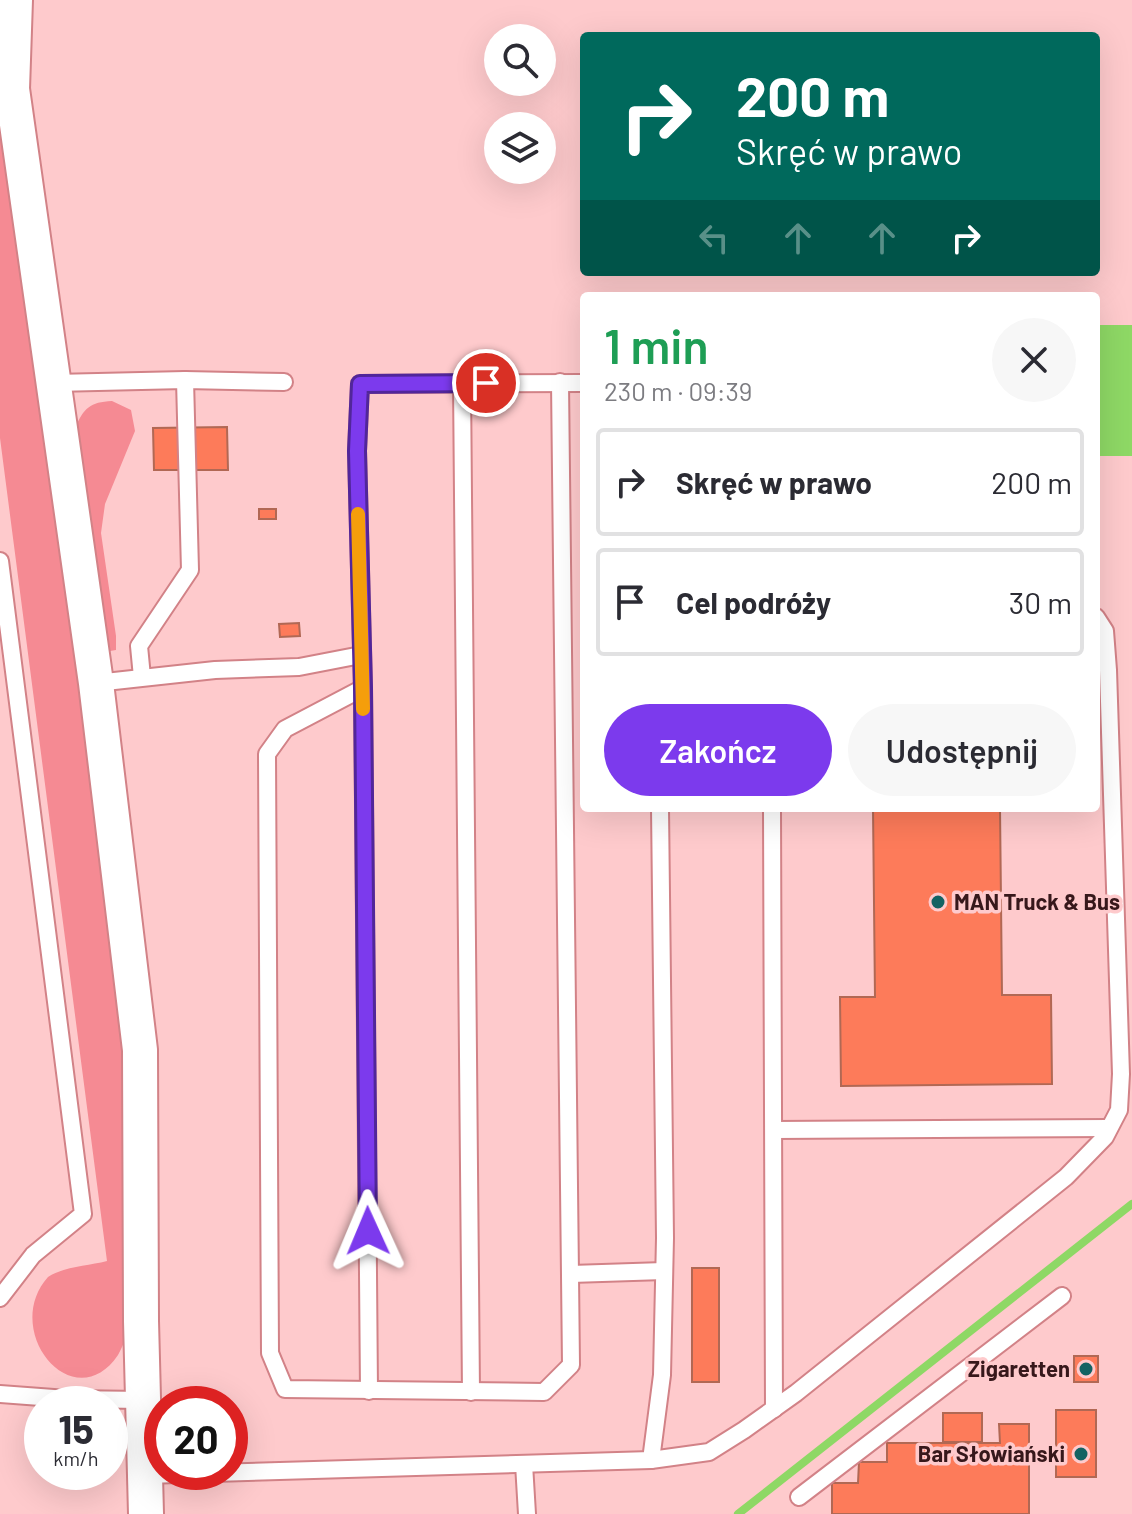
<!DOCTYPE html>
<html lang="pl">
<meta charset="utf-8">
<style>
:root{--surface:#fff;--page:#f7f7f7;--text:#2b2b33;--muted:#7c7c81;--line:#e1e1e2;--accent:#7c3aed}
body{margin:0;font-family:Barlow,sans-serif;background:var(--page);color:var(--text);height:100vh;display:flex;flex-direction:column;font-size:30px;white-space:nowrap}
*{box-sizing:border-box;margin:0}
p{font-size:26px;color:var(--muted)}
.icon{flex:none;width:44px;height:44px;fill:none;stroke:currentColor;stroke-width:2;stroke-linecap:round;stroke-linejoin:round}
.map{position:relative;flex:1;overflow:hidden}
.sheet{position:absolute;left:580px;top:292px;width:520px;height:520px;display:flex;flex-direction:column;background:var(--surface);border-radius:8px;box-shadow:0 8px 32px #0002}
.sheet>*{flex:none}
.top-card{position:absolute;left:580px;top:32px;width:520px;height:244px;border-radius:8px;box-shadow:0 8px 32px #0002;background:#00695c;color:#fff;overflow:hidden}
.tools{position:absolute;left:484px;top:24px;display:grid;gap:16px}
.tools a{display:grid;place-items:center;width:72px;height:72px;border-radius:50%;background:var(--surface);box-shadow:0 8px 32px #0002;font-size:40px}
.speed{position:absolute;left:24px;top:1386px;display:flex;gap:16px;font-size:40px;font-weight:700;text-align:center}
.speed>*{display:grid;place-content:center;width:104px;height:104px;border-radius:50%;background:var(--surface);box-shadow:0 8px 32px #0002;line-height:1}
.speed small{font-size:20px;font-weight:400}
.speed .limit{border:12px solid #d22;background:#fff;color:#111}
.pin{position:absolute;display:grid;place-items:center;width:68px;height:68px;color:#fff;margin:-34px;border:4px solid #fff;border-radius:50%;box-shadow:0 2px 8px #0007}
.me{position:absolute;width:88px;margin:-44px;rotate:359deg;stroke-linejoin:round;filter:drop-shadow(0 0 6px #0008)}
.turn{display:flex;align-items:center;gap:28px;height:168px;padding:0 24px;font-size:36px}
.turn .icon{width:104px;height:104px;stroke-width:2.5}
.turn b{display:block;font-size:56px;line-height:68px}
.lanes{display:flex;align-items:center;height:76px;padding:0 24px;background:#0003;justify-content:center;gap:40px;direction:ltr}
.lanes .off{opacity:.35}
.round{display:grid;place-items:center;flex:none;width:84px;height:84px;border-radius:42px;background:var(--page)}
.overview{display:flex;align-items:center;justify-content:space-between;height:136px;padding:0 24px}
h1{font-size:48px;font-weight:600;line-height:60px;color:#1e9e55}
.action{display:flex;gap:16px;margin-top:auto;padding:16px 24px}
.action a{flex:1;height:92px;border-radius:48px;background:var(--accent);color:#fff;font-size:32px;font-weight:600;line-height:92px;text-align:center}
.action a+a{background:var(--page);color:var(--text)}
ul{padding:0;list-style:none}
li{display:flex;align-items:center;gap:24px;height:108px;margin:0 16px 12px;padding:0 8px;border:4px solid var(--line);border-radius:8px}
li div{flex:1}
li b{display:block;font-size:30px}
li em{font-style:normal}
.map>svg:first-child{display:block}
.green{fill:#f58a93}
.water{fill:#8ed865}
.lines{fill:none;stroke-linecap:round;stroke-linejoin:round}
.stream{stroke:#8ed865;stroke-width:8}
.building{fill:#fd7b5a;stroke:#b16854;stroke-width:2}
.lane-casing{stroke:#d28287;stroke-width:20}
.street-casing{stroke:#d28287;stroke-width:38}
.lane{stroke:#fff;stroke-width:16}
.street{stroke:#fff;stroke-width:34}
.route-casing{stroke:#51269a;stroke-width:20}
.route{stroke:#7c3aed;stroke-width:14}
.slow{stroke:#f59e0b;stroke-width:14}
.poi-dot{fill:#136363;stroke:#fecacc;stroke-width:3}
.labels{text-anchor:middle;stroke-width:7;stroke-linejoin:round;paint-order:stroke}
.poi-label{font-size:22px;font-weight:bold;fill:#37181b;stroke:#fecacc;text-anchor:end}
</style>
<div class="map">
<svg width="1132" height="1514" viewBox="0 0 1132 1514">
<rect width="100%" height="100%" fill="#fecacc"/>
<g class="green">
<path d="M 0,135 L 63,556 L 123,1016 L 128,1333 C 125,1340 122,1348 118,1355 C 74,1420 0,1331 48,1277 C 65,1266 88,1266 107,1261 L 0,438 Z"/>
<path d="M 112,401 L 131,410 L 135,431 L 105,504 L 101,533 L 116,636 L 116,650 L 110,651 L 107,648 L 75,428 C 84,408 90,402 112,401 Z"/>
</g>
<rect class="water" x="1096" y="325" width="36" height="131"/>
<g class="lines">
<polyline class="stream" points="738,1514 1132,1204"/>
</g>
<g class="building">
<polygon points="227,427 228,470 154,470 153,428"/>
<rect x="259" y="509" width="17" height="10"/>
<polygon points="299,623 300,636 280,637 279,624"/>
<polygon points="873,808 1000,808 1002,995 1051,995 1052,1084 841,1086 840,997 875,997"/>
<rect x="692" y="1268" width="27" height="114"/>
<rect x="1074" y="1356" width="24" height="26"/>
<rect x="1056" y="1410" width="40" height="67"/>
<rect x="943" y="1413" width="39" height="29"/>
<polygon points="999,1424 1029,1424 1029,1514 832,1514 832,1483 858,1483 859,1462 887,1462 887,1443 1000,1443"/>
<polygon points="42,1444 42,1466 35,1467 32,1446"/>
</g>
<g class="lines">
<g class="lane-casing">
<g id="lane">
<polyline points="54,383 185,380 284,382"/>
<polyline points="462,383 471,1392"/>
<polyline points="0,561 83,1214 33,1255 0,1298"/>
<polyline points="142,677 139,646 190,570 185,380"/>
<polyline points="96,683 215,670 299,667 361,655"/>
<polyline points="363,688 285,729 267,754 270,1353 285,1389 544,1392 571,1365 560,382"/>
<polyline points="772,808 774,1409"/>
<polyline points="774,1130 1109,1128"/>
<polyline points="571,1274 664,1271"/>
<polyline points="369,1391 363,688 357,451 360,384 584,383"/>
<polyline points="0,1394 67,1399 143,1400"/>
<polyline points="651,1460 662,1375 665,1238 660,808"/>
<polyline points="524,1464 527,1514"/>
<polyline points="145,1475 651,1460 709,1452 744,1430 796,1393 1066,1177 1105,1137 1119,1110 1121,1074 1108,670 1105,631 1096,617"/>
<polyline points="799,1497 1062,1296"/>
</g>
</g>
<g class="street-casing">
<polyline id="street" points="15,0 12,89 96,683 140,1050 141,1321 146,1514"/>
</g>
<use href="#lane" class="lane"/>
<use href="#street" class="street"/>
</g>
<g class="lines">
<g class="route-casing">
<polyline id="route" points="368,1231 363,688 357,451 360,384 486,383"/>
</g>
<use href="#route" class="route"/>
<polyline class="slow" points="358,514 363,709"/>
</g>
<g class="poi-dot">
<circle cx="938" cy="902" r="8"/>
<circle cx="1086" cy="1369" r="8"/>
<circle cx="1081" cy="1454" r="8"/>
</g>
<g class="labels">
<g class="poi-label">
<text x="954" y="910" text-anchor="start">MAN Truck &amp; Bus</text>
<text x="1070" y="1377">Zigaretten</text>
<text x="1065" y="1462">Bar Słowiański</text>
</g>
</g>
</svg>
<div class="tools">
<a><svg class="icon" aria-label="search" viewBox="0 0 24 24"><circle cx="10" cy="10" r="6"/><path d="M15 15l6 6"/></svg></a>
<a><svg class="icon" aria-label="layers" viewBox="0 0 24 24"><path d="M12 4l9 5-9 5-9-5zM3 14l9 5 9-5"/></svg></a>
</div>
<div class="speed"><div>15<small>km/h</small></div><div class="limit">20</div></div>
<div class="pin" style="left:486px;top:383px;background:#d93025"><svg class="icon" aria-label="arrive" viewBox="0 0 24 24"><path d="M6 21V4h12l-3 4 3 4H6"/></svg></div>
<svg class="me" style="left:368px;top:1231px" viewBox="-20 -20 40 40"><path d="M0-17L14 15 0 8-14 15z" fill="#7c3aed" stroke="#fff" stroke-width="4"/></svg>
<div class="top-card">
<div class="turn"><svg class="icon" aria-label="right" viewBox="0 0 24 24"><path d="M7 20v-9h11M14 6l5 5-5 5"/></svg><div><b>200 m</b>Skręć w prawo</div></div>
<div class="lanes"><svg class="icon off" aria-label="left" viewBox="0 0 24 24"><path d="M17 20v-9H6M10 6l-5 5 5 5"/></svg><svg class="icon off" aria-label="ahead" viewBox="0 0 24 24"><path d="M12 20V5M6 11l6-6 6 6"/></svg><svg class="icon off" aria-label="ahead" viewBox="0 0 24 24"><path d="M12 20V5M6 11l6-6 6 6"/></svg><svg class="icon" aria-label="right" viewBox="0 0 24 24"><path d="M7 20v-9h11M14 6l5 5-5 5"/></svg></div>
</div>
<section class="sheet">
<div class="overview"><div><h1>1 min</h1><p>230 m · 09:39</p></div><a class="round"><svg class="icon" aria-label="close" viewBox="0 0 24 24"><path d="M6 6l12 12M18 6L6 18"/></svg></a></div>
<ul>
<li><svg class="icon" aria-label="right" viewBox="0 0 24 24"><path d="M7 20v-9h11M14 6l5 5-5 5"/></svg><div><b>Skręć w prawo</b></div><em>200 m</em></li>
<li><svg class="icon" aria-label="arrive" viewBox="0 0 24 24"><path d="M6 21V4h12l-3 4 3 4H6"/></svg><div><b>Cel podróży</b></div><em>30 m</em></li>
</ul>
<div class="action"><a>Zakończ</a><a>Udostępnij</a></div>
</section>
</div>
